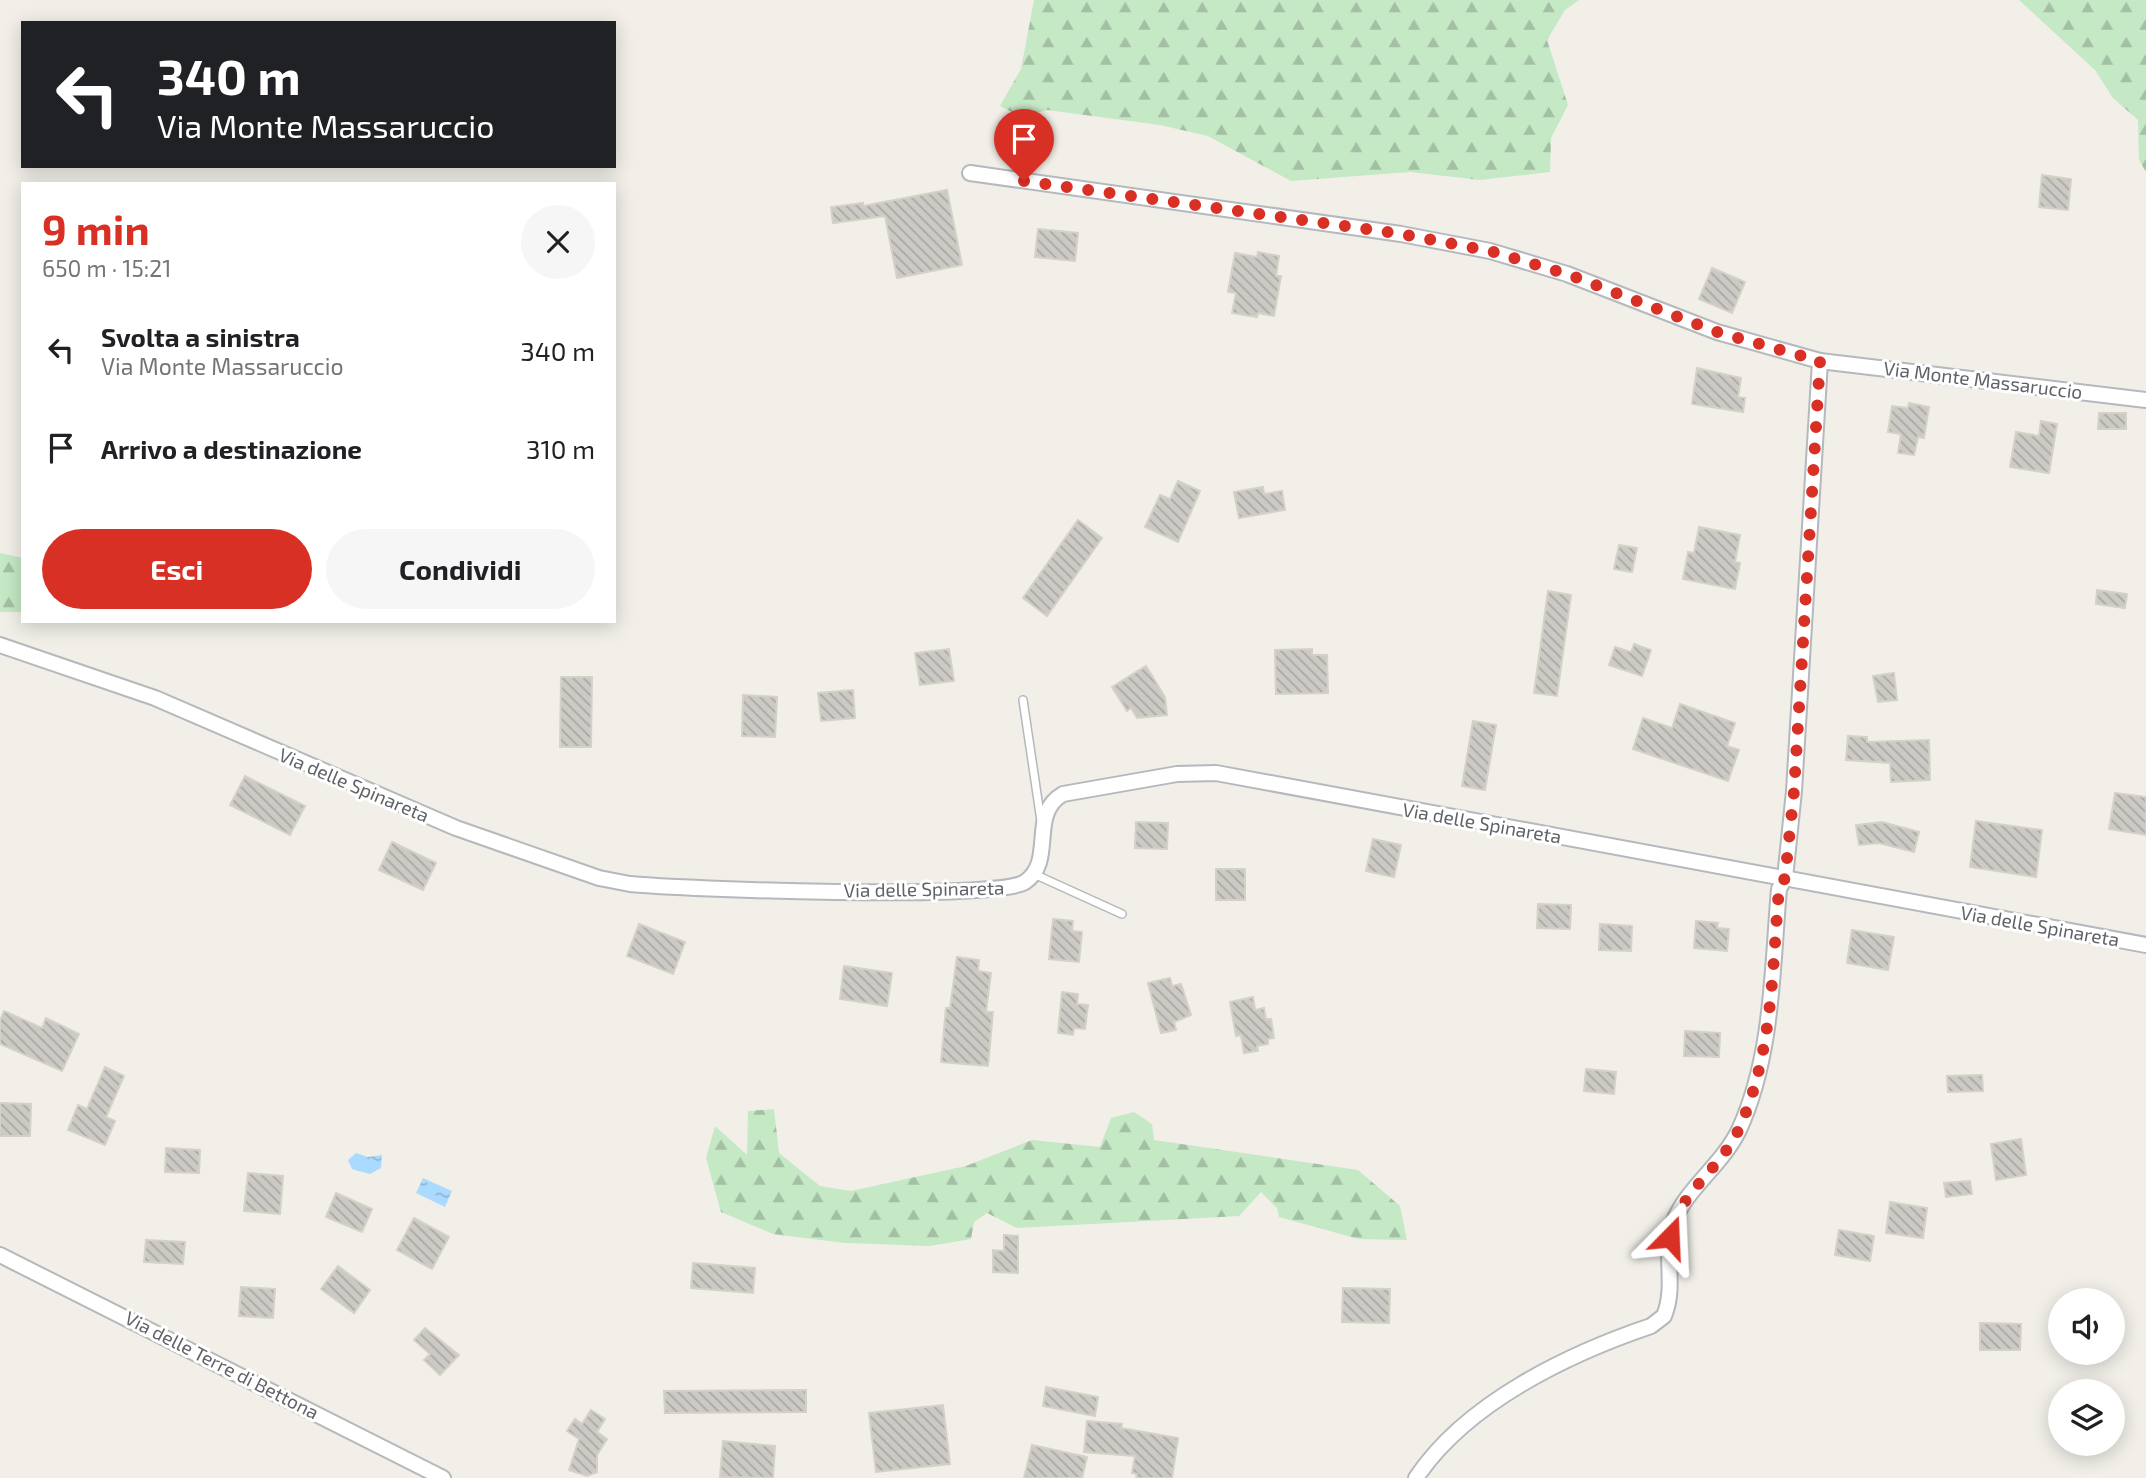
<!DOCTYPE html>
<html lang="it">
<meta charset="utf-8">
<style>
:root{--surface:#fff;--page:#f6f6f6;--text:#202124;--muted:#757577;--accent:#d93025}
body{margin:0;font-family:"Exo 2",sans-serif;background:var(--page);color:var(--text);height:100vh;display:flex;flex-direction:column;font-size:26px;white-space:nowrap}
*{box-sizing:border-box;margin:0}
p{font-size:23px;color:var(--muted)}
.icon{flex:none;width:38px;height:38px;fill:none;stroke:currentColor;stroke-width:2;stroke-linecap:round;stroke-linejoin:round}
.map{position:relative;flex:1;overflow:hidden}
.drawer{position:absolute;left:21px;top:182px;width:595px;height:441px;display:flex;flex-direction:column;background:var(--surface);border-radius:0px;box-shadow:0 4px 18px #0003}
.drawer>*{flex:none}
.banner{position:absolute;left:21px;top:21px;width:595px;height:147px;border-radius:0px;box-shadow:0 4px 18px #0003;background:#202124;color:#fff;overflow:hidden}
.controls{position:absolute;left:2048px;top:1288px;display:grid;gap:14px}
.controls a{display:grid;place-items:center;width:77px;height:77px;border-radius:50%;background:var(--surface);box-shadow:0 4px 18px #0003;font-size:35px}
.pin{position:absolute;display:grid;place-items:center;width:60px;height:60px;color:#fff;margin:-72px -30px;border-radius:50% 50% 50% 0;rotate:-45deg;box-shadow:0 0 7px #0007}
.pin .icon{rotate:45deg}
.me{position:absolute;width:77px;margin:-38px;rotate:21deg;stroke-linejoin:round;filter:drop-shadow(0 0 5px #0008)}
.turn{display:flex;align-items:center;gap:24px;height:147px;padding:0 21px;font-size:32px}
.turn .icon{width:91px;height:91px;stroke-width:2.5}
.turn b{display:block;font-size:49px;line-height:60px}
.round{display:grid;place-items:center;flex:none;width:74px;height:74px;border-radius:37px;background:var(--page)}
.head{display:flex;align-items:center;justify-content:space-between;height:119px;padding:0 21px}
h1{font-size:42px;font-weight:700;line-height:52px;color:var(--accent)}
.action{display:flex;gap:14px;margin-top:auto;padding:14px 21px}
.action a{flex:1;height:80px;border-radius:42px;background:var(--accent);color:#fff;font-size:28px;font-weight:700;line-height:80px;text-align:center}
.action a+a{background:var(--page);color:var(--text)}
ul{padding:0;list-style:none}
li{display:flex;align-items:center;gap:21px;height:98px;padding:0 21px}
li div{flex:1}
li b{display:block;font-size:26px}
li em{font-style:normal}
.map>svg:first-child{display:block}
.forest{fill:url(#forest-firs)}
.water{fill:url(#water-ripples)}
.building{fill:url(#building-back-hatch);stroke:#d6d1c6;stroke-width:2}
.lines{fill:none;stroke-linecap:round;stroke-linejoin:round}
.lane-casing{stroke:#b5b8bc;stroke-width:10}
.street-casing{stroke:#b5b8bc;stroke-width:18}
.lane{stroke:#fff;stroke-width:7}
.street{stroke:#fff;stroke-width:14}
.route{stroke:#d93025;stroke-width:12;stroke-dasharray:0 21.6}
.labels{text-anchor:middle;stroke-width:6;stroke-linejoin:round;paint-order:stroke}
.street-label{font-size:19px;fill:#5f6368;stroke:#fff}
</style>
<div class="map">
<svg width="2146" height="1478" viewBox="0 0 2146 1478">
<defs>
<pattern id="forest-firs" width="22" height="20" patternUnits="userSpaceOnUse" patternTransform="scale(1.75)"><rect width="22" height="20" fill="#c5e8c5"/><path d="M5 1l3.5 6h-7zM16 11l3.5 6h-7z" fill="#a3c0a4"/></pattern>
<pattern id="water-ripples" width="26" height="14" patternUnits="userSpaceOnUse" patternTransform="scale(1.75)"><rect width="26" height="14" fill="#aadaff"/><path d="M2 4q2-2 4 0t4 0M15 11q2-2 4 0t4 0" fill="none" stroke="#8eb4d2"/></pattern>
<pattern id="building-back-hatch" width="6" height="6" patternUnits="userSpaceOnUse" patternTransform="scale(1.75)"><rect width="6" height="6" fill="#cccac5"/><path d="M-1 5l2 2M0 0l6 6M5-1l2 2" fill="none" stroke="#a9a8a4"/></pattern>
</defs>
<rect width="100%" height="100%" fill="#f1efe8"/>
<g class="forest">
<polygon points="1034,0 1579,0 1565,10 1547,40 1568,105 1551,138 1550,172 1480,180 1410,172 1291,181 1208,136 1160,125 1047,110 1022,117 1000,106 1021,69"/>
<polygon points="2019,0 2146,0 2146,172 2139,160 2138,120 2113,98 2095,70"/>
<polygon points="0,553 23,558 23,612 0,612"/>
<polygon points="774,1109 779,1153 820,1186 851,1191 966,1166 1032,1140 1100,1147 1111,1118 1134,1112 1152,1124 1154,1140 1358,1170 1400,1206 1407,1240 1359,1239 1279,1217 1277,1208 1261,1192 1239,1216 1017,1228 987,1213 974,1222 971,1239 930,1246 845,1243 773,1234 721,1212 706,1158 715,1126 747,1155 748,1111"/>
</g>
<g class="water">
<polygon points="356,1153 368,1157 382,1155 381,1168 370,1174 352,1169 348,1160"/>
<polygon points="423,1178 452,1191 445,1207 416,1193"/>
</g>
<g class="building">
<polygon points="2042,175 2071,179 2068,210 2039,207"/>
<polygon points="947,190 962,265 897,278 885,216 833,223 831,207 863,203 863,206"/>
<polygon points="1038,229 1078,233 1075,261 1035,257"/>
<polygon points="1258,252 1279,256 1276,276 1281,276 1274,316 1258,313 1257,317 1232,313 1236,293 1228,292 1235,253 1257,257"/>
<polygon points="1712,268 1745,282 1732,313 1699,299"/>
<polygon points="1697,368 1741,378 1738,397 1745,398 1743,412 1692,404"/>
<polygon points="1909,403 1929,407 1924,438 1918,437 1914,455 1898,453 1901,434 1888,432 1892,406 1908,408"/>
<polygon points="2099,413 2126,413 2126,429 2098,429"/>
<polygon points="2041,421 2057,424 2049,473 2010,467 2016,432 2039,436"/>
<polygon points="1178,481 1200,491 1178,542 1145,527 1160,495 1170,499"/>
<polygon points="1263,487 1264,494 1282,491 1285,510 1239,518 1234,492"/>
<polygon points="1078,520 1102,538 1047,616 1023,598"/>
<polygon points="1699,527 1740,535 1735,562 1740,563 1735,589 1683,579 1688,552 1694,553"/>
<polygon points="1619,545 1637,548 1632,572 1614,569"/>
<polygon points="2097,590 2127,594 2125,608 2096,604"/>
<polygon points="1548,591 1571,595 1557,696 1534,693"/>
<polygon points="1634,644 1651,650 1642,676 1609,665 1615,647 1631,652"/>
<polygon points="949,649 954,681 920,685 915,653"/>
<polygon points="1312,649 1312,655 1327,655 1328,693 1276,694 1275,650"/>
<polygon points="1146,666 1165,697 1167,715 1137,718 1131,708 1127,711 1112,687"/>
<polygon points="1894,673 1897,700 1878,702 1873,676"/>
<polygon points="561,677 592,677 591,747 560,747"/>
<polygon points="853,690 855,718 821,721 818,693"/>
<polygon points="743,695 777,697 775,737 742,736"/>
<polygon points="1680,704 1735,723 1727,746 1739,750 1728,781 1633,749 1643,718 1672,728"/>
<polygon points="1473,721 1496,725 1485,790 1462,786"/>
<polygon points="1848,736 1867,737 1867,742 1929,740 1930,780 1891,782 1890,763 1846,760"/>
<polygon points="245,776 305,806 290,835 230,805"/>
<polygon points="2115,793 2146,797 2146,835 2109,829"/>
<polygon points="1976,821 2042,830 2036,877 1970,867"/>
<polygon points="1136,822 1168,823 1167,849 1135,848"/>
<polygon points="1882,822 1919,832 1914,852 1879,843 1859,845 1856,825"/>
<polygon points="1373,839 1401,845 1394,877 1366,871"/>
<polygon points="392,842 436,863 423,890 379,870"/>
<rect x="1216" y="869" width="29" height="31"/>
<polygon points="1538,904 1571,905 1570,929 1537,928"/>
<polygon points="1053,919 1073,921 1072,931 1082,932 1079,962 1049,959"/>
<polygon points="1696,921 1718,923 1717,928 1729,929 1727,951 1694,948"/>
<polygon points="639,924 685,942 673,974 627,956"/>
<polygon points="1600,924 1632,926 1631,951 1599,950"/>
<polygon points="1852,930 1894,937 1888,970 1847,963"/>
<polygon points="957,957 979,960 978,971 991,973 986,1012 993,1012 988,1066 941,1062 946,1008 950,1008"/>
<polygon points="844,966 892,973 887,1006 840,999"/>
<polygon points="1170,978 1172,986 1181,984 1191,1015 1174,1022 1176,1030 1161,1033 1148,983"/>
<polygon points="1062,992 1078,994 1077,1004 1088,1005 1085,1029 1074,1028 1073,1035 1058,1033"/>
<polygon points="1253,997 1255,1010 1264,1008 1266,1019 1271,1019 1274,1038 1268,1039 1268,1044 1257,1046 1258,1051 1244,1053 1241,1035 1236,1036 1230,1002"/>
<polygon points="4,1011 42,1028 46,1018 79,1034 62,1071 0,1044 0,1021"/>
<polygon points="1685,1031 1720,1033 1719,1057 1684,1056"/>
<polygon points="105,1067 124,1076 106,1117 115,1121 105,1145 68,1130 78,1105 87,1109"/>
<polygon points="1586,1069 1616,1072 1614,1094 1584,1091"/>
<polygon points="1982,1075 1983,1091 1948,1092 1947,1076"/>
<polygon points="0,1103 31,1104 30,1136 0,1136"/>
<polygon points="2021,1139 2026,1175 1996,1180 1991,1144"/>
<polygon points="166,1148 200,1150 199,1173 165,1172"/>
<polygon points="248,1173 283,1176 280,1214 244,1211"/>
<polygon points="1970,1181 1972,1194 1946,1197 1944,1183"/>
<polygon points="336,1193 372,1209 362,1232 326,1217"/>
<polygon points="1890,1202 1927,1208 1923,1238 1886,1233"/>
<polygon points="414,1218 449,1237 432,1269 397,1250"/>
<polygon points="1839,1230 1874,1236 1870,1261 1835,1255"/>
<polygon points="1004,1235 1018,1236 1018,1273 993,1272 993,1250 1004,1251"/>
<polygon points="146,1240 185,1242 183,1264 144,1262"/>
<polygon points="693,1263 755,1268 753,1293 691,1288"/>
<polygon points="338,1266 370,1290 354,1313 321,1289"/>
<polygon points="241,1287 275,1289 273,1318 239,1316"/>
<polygon points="1343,1288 1390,1289 1389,1323 1342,1322"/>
<polygon points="1980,1323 2021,1324 2020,1350 1980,1350"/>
<polygon points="425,1328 459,1355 440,1375 424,1360 430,1354 414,1340"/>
<polygon points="1046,1387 1098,1397 1095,1416 1043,1406"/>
<polygon points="806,1390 806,1412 665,1413 664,1391"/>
<polygon points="943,1405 950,1464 876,1472 869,1413"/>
<polygon points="591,1410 605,1419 597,1432 607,1439 597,1455 597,1472 587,1476 569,1470 579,1439 567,1431 575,1419 582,1424"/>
<polygon points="1087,1421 1122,1424 1121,1428 1178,1438 1172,1478 1136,1478 1137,1474 1132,1473 1135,1456 1084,1452"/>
<polygon points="723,1441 775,1446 773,1478 720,1477"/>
<polygon points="1032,1445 1087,1457 1082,1478 1024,1478"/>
</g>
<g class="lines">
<g class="lane-casing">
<g id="lane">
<polyline points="1023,700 1041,821"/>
<polyline points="1034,874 1122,914"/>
</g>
</g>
<g class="street-casing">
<g id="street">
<polyline points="970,173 1401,234 1490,251 1567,274 1717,332 1820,361"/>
<path d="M 0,645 L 155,698 L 456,828 L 599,878 L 630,884 C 681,889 997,901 1025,882 C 1056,861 1028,814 1063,794 L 1177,774 L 1216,773 L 2146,945"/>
<polyline points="0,1255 443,1478"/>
<path d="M 1416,1478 C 1466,1403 1568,1354 1651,1326 L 1664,1316 C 1677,1285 1662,1251 1674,1221 C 1687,1188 1722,1165 1739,1130 C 1773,1056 1772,969 1779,889 L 1785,878 L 1794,791 L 1820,361 L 2146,400"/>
</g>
</g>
<use href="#lane" class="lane"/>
<use href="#street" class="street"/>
</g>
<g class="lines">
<path class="route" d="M 1024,181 L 1401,234 L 1490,251 L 1567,274 L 1717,332 L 1820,361 L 1794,791 L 1785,878 L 1779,889 C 1772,969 1773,1056 1738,1131 C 1720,1169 1677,1195 1670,1237"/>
</g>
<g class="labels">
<g class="street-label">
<text transform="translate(1983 380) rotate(7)" y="7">Via Monte Massaruccio</text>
<text transform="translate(354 785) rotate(23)" y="7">Via delle Spinareta</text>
<text transform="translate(1482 823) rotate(10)" y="7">Via delle Spinareta</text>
<text transform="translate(924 889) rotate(-1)" y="7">Via delle Spinareta</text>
<text transform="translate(2040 926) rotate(10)" y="7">Via delle Spinareta</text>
<text transform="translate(222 1365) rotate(27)" y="7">Via delle Terre di Bettona</text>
</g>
</g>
</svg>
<div class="controls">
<a><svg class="icon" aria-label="sound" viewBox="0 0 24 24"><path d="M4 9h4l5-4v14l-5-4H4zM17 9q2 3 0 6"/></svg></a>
<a><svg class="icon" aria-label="layers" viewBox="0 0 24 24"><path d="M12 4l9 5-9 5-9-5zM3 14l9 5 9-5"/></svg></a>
</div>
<div class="pin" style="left:1024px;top:181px;background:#d93025"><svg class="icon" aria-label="arrive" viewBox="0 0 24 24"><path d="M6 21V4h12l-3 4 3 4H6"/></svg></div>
<svg class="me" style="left:1670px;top:1237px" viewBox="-20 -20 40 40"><path d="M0-17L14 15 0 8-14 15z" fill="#d93025" stroke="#fff" stroke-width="4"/></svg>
<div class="banner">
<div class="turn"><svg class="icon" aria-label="left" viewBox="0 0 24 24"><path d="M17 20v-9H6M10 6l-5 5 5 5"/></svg><div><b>340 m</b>Via Monte Massaruccio</div></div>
</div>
<section class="drawer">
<div class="head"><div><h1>9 min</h1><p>650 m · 15:21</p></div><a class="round"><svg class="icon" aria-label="close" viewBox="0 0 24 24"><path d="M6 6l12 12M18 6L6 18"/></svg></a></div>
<ul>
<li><svg class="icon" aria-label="left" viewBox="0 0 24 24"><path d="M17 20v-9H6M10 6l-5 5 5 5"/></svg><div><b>Svolta a sinistra</b><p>Via Monte Massaruccio</p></div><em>340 m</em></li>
<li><svg class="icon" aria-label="arrive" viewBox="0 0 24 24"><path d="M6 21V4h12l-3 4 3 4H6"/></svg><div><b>Arrivo a destinazione</b></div><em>310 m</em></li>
</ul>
<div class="action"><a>Esci</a><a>Condividi</a></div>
</section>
</div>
